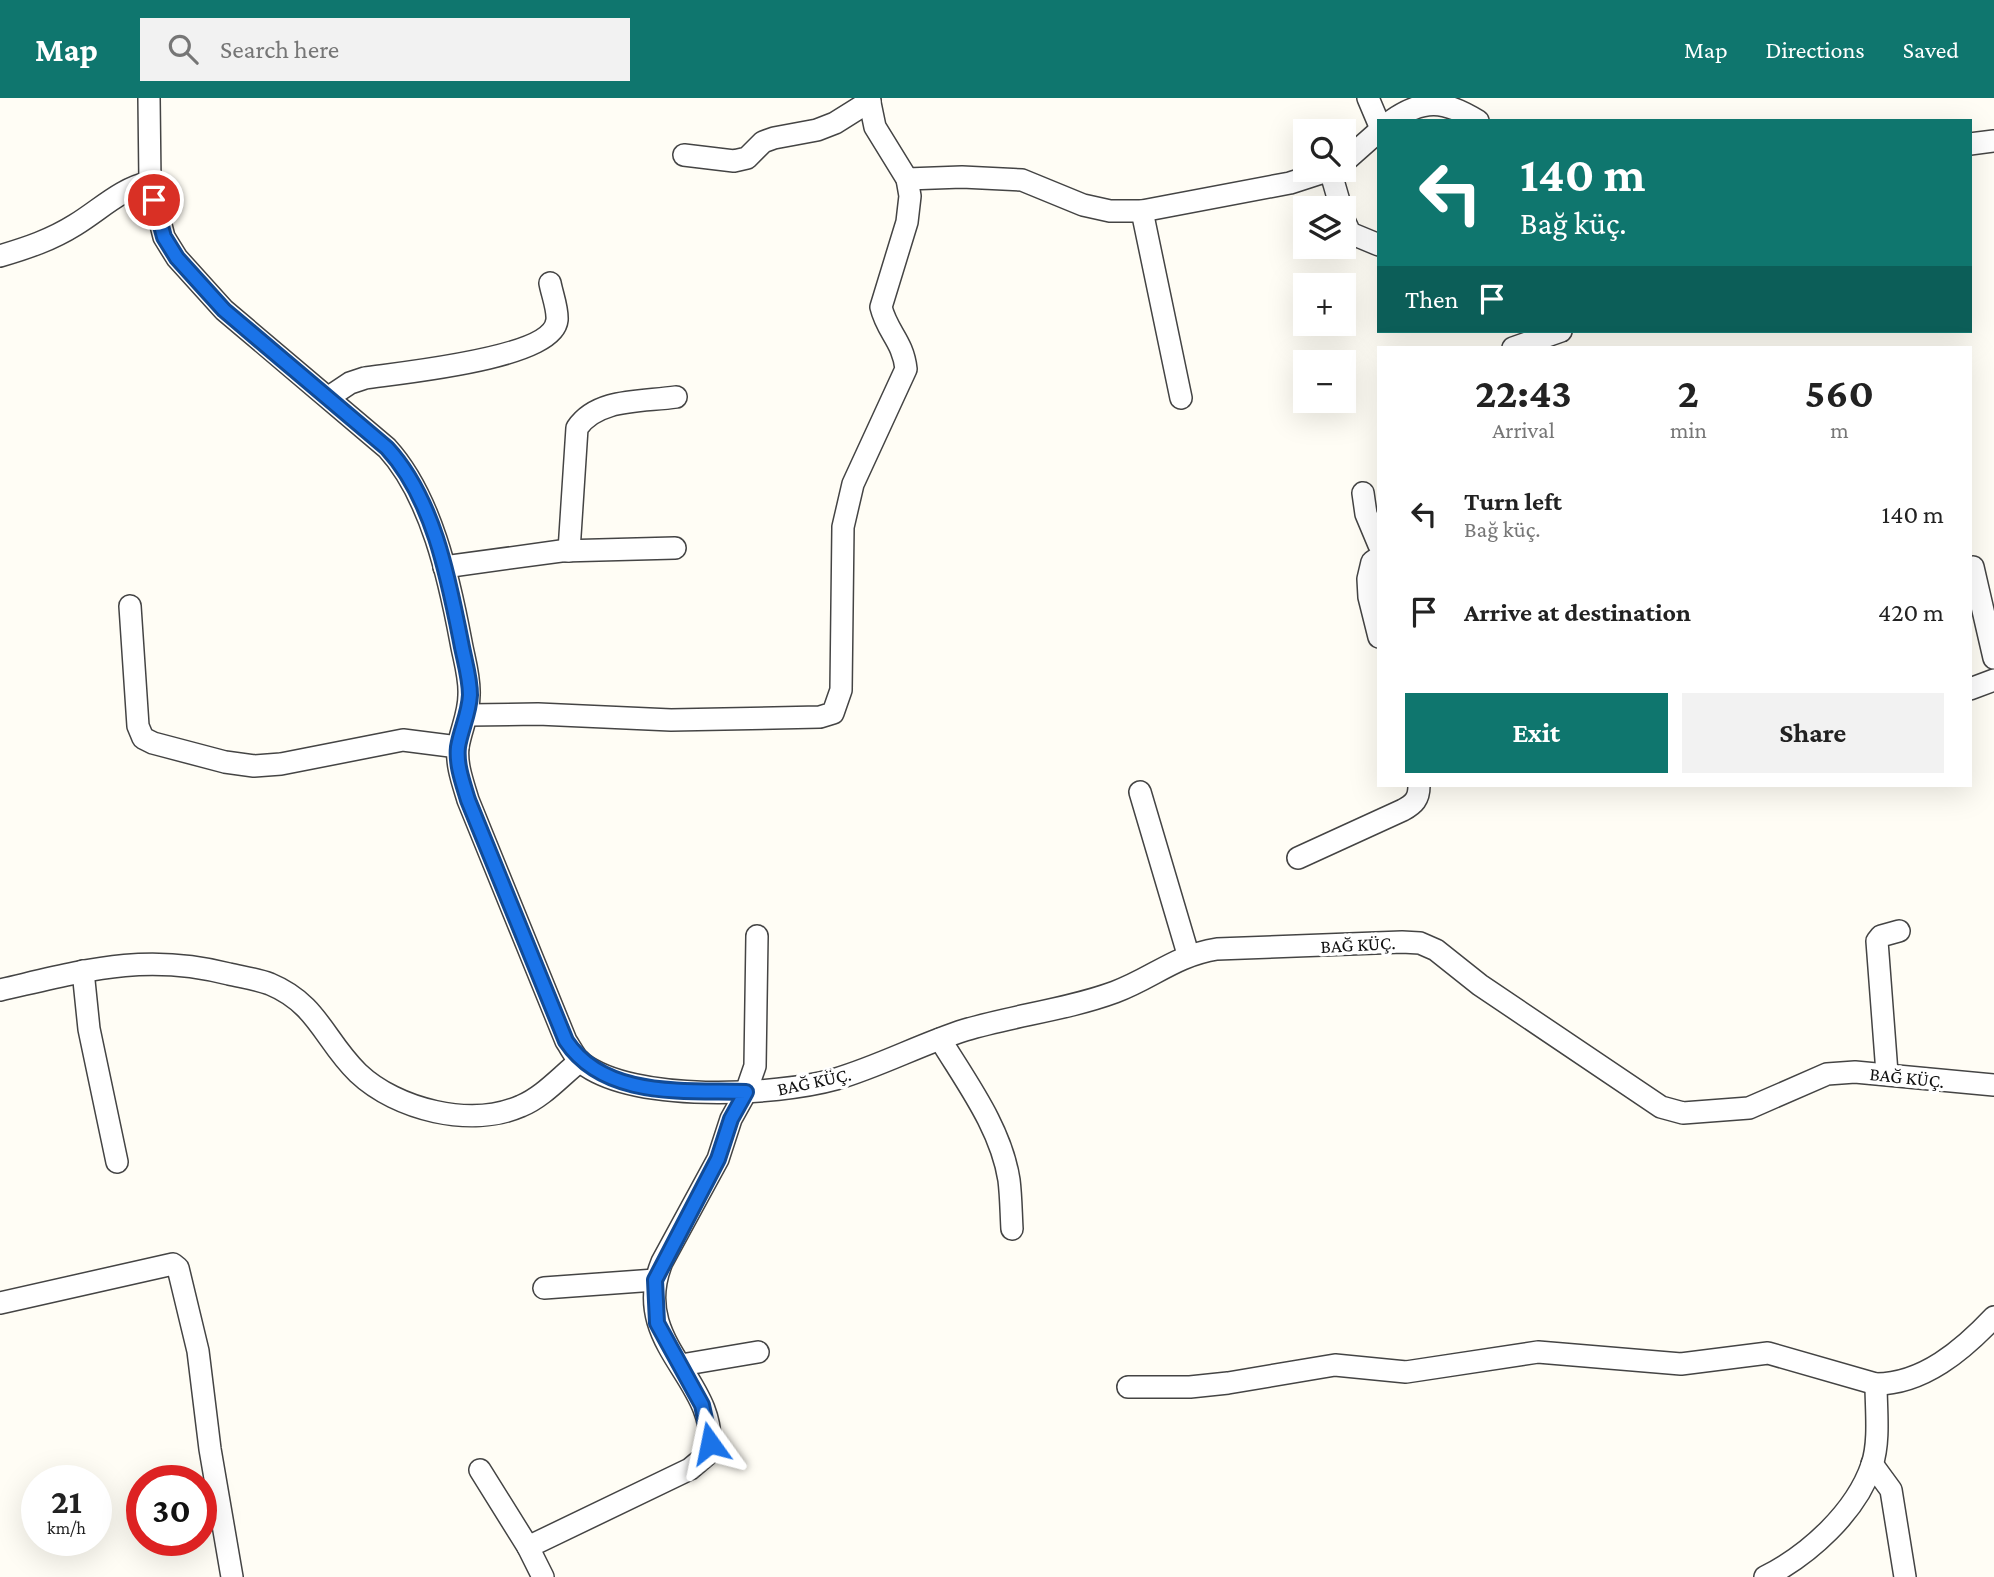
<!DOCTYPE html>
<meta charset="utf-8">
<style>
:root{--surface:#fff;--page:#f2f2f2;--text:#222;--muted:#767676;--accent:#0f766e}
body{margin:0;font-family:"Crimson Pro",serif;background:var(--page);color:var(--text);height:100vh;display:flex;flex-direction:column;font-size:26px;white-space:nowrap}
*{box-sizing:border-box;margin:0}
p{font-size:23px;color:var(--muted)}
.icon{flex:none;width:38px;height:38px;fill:none;stroke:currentColor;stroke-width:2;stroke-linecap:round;stroke-linejoin:round}
.map{position:relative;flex:1;overflow:hidden}
.drawer{position:absolute;left:1377px;top:248px;width:595px;height:441px;display:flex;flex-direction:column;background:var(--surface);border-radius:0px;box-shadow:0 7px 28px #0002}
.drawer>*{flex:none}
.top-card{position:absolute;left:1377px;top:21px;width:595px;height:214px;border-radius:0px;box-shadow:0 7px 28px #0002;background:#0f766e;color:#fff;overflow:hidden}
.fabs{position:absolute;left:1293px;top:21px;display:grid;gap:14px}
.fabs a{display:grid;place-items:center;width:63px;height:63px;border-radius:0px;background:var(--surface);box-shadow:0 7px 28px #0002;font-size:35px}
.speed{position:absolute;left:21px;top:1367px;display:flex;gap:14px;font-size:35px;font-weight:700;text-align:center}
.speed>*{display:grid;place-content:center;width:91px;height:91px;border-radius:50%;background:var(--surface);box-shadow:0 7px 28px #0002;line-height:1}
.speed small{font-size:18px;font-weight:400}
.speed .limit{border:10px solid #d22;background:#fff;color:#111}
.pin{position:absolute;display:grid;place-items:center;width:60px;height:60px;color:#fff;margin:-30px;border:4px solid #fff;border-radius:50%;box-shadow:0 2px 7px #0007}
.me{position:absolute;width:77px;margin:-38px;rotate:348deg;stroke-linejoin:round;filter:drop-shadow(0 0 5px #0008)}
.turn{display:flex;align-items:center;gap:24px;height:147px;padding:0 28px;font-size:32px}
.turn .icon{width:91px;height:91px;stroke-width:2.5}
.turn b{display:block;font-size:49px;line-height:60px}
.then{display:flex;align-items:center;height:66px;padding:0 28px;background:#0003;gap:14px;font-size:26px}
.eta{display:flex;justify-content:space-evenly;align-items:center;height:119px;text-align:center}
.eta b{font-size:42px;font-weight:700;line-height:49px}
.primary-button{display:flex;gap:14px;margin-top:auto;padding:14px 28px}
.primary-button a{flex:1;height:80px;border-radius:0px;background:var(--accent);color:#fff;font-size:28px;font-weight:700;line-height:80px;text-align:center}
.primary-button a+a{background:var(--page);color:var(--text)}
ul{padding:0;list-style:none}
li{display:flex;align-items:center;gap:21px;height:98px;padding:0 28px}
li div{flex:1}
li b{display:block;font-size:26px}
li em{font-style:normal}
header{display:flex;align-items:center;gap:42px;box-sizing:border-box;height:98px;padding:0 35px;background:var(--accent);color:#fff}
header strong{font-size:33px}
nav{display:flex;gap:38px;margin-inline-start:auto;font-size:24px}
.search{width:490px;height:63px;background:var(--page);display:flex;align-items:center;gap:18px;box-sizing:border-box;padding:0 24px;border-radius:0px;color:var(--muted);font-size:26px}
.map>svg:first-child{display:block}
.lines{fill:none;stroke-linecap:round;stroke-linejoin:round}
.street-casing{stroke:#444;stroke-width:24}
.street{stroke:#fff;stroke-width:21}
.route-casing{stroke:#114b97;stroke-width:18}
.route{stroke:#1a73e8;stroke-width:12}
.labels{text-anchor:middle;stroke-width:7;stroke-linejoin:round;paint-order:stroke}
.street-label{font-size:19px;fill:#111;stroke:#fff}
</style>
<header>
<strong>Map</strong>
<div class="search"><svg class="icon" aria-label="search" viewBox="0 0 24 24"><circle cx="10" cy="10" r="6"/><path d="M15 15l6 6"/></svg>Search here</div>
<nav><a>Map</a><a>Directions</a><a>Saved</a></nav>
</header>
<div class="map">
<svg width="1994" height="1479" viewBox="0 0 1994 1479">
<rect width="100%" height="100%" fill="#fffdf5"/>
<g class="lines">
<g class="street-casing">
<g id="street">
<path d="M 149,0 L 150,84 L 164,139 L 177,160 L 224,212 L 387,350 C 431,398 449,480 461,544 C 464,561 470,579 469,597 C 469,616 461,631 458,649 C 456,667 463,685 468,702 L 566,943 C 571,950 575,960 582,965 C 634,1005 775,998 836,981 C 880,968 921,946 965,932 C 1015,917 1066,912 1115,894 C 1153,880 1174,858 1217,851 L 1402,844 L 1420,845 L 1436,852 L 1480,887 L 1661,1009 L 1683,1015 L 1749,1010 L 1827,976 L 1855,974 L 1994,987"/>
<polyline points="1368,0 1379,26"/>
<path d="M 1391,23 C 1424,0 1444,2 1478,23"/>
<polyline points="1970,46 1994,43"/>
<polyline points="684,57 734,63 747,60 763,44 774,40 817,32 835,25 870,3"/>
<polyline points="1344,64 1379,33"/>
<polyline points="907,81 962,79 1022,82 1083,107 1110,113 1142,113 1290,85 1330,72 1341,110"/>
<polyline points="1142,113 1181,300"/>
<polyline points="1344,122 1350,135 1379,147"/>
<path d="M 0,158 C 27,150 51,142 75,127 C 101,111 120,91 150,84"/>
<polyline points="1513,250 1561,233"/>
<path d="M 329,299 L 350,285 L 365,280 C 398,275 553,261 557,222 C 558,211 552,196 550,185"/>
<polyline points="1363,395 1366,416 1379,447"/>
<path d="M 569,453 L 577,330 C 597,300 642,304 676,299"/>
<polyline points="1379,459 1372,464 1368,481 1369,499 1379,539"/>
<polyline points="444,469 561,453 675,450"/>
<polyline points="1973,469 1994,560"/>
<polyline points="130,508 138,628 143,640 153,645 225,664 254,668 281,666 403,642 458,649"/>
<polyline points="1970,591 1994,582"/>
<path d="M 468,617 L 538,616 L 671,622 L 820,619 L 833,615 L 841,592 L 843,429 L 853,386 L 906,271 C 903,243 887,234 881,209 L 907,124 L 910,98 L 907,81 L 875,29 L 869,0"/>
<polyline points="1140,694 1188,856"/>
<path d="M 1298,760 L 1403,712 C 1414,706 1419,701 1419,688"/>
<polyline points="83,873 89,931 117,1064"/>
<path d="M 0,892 C 83,873 144,854 229,876 C 242,879 257,881 270,886 C 318,906 324,942 358,975 C 397,1012 471,1030 521,1008 C 543,999 561,978 580,963"/>
<path d="M 940,941 C 966,984 1001,1030 1009,1082 C 1011,1098 1011,1114 1012,1131"/>
<polyline points="1887,975 1877,843 1881,838 1899,833"/>
<polyline points="544,1190 655,1182"/>
<polyline points="0,1205 173,1166 178,1170 198,1253 210,1351 232,1479"/>
<polyline points="681,1267 758,1254"/>
<path d="M 1128,1289 L 1190,1289 L 1228,1285 L 1335,1267 L 1406,1274 L 1538,1254 L 1681,1266 L 1768,1255 L 1876,1286 C 1923,1286 1963,1252 1994,1219"/>
<polyline points="1872,1366 1891,1392 1905,1479"/>
<polyline points="480,1372 528,1449"/>
<path d="M 543,1479 L 528,1449 L 690,1371 L 709,1355 C 721,1282 628,1247 662,1164 L 718,1061 L 731,1021 L 746,994 L 755,968 L 757,838"/>
<path d="M 1765,1479 C 1809,1457 1856,1414 1872,1367 C 1880,1343 1876,1311 1876,1286"/>
</g>
</g>
<use href="#street" class="street"/>
</g>
<g class="lines">
<g class="route-casing">
<path id="route" d="M 154,102 L 164,139 L 177,160 L 224,212 L 387,350 C 433,400 448,478 461,544 C 464,561 470,579 470,597 C 469,616 461,631 458,649 C 456,667 463,685 468,702 L 566,943 C 605,1001 684,992 746,994 L 731,1021 L 718,1061 L 655,1182 L 657,1225 L 702,1307 L 710,1345"/>
</g>
<use href="#route" class="route"/>
</g>
<g class="labels">
<g class="street-label">
<text transform="translate(1358 846) rotate(-3)" y="7">BAĞ KÜÇ.</text>
<text transform="translate(1907 979) rotate(6)" y="7">BAĞ KÜÇ.</text>
<text transform="translate(814 983) rotate(-12)" y="7">BAĞ KÜÇ.</text>
</g>
</g>
</svg>
<div class="fabs">
<a><svg class="icon" aria-label="search" viewBox="0 0 24 24"><circle cx="10" cy="10" r="6"/><path d="M15 15l6 6"/></svg></a>
<a><svg class="icon" aria-label="layers" viewBox="0 0 24 24"><path d="M12 4l9 5-9 5-9-5zM3 14l9 5 9-5"/></svg></a>
<a>+</a>
<a>−</a>
</div>
<div class="speed"><div>21<small>km/h</small></div><div class="limit">30</div></div>
<div class="pin" style="left:154px;top:102px;background:#d93025"><svg class="icon" aria-label="arrive" viewBox="0 0 24 24"><path d="M6 21V4h12l-3 4 3 4H6"/></svg></div>
<svg class="me" style="left:710px;top:1345px" viewBox="-20 -20 40 40"><path d="M0-17L14 15 0 8-14 15z" fill="#1a73e8" stroke="#fff" stroke-width="4"/></svg>
<div class="top-card">
<div class="turn"><svg class="icon" aria-label="left" viewBox="0 0 24 24"><path d="M17 20v-9H6M10 6l-5 5 5 5"/></svg><div><b>140 m</b>Bağ küç.</div></div>
<div class="then">Then<svg class="icon" aria-label="arrive" viewBox="0 0 24 24"><path d="M6 21V4h12l-3 4 3 4H6"/></svg></div>
</div>
<section class="drawer">
<div class="eta">
<div><b>22:43</b><p>Arrival</p></div>
<div><b>2</b><p>min</p></div>
<div><b>560</b><p>m</p></div>
</div>
<ul>
<li><svg class="icon" aria-label="left" viewBox="0 0 24 24"><path d="M17 20v-9H6M10 6l-5 5 5 5"/></svg><div><b>Turn left</b><p>Bağ küç.</p></div><em>140 m</em></li>
<li><svg class="icon" aria-label="arrive" viewBox="0 0 24 24"><path d="M6 21V4h12l-3 4 3 4H6"/></svg><div><b>Arrive at destination</b></div><em>420 m</em></li>
</ul>
<div class="primary-button"><a>Exit</a><a>Share</a></div>
</section>
</div>
